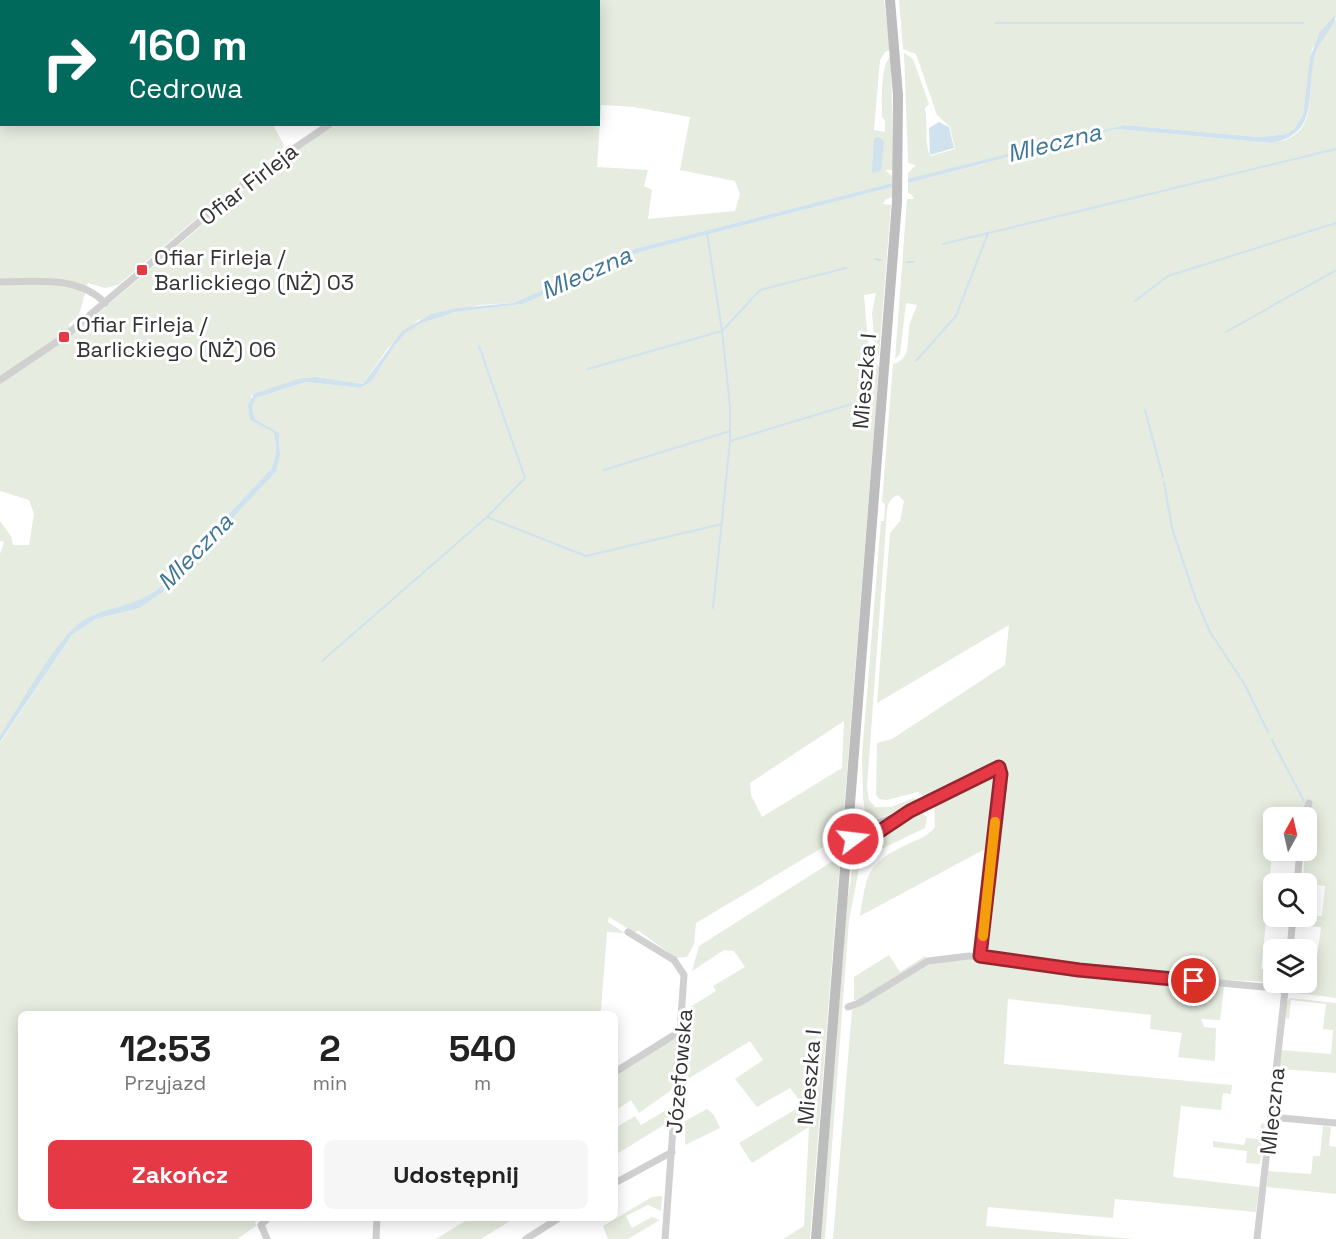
<!DOCTYPE html>
<html lang="pl">
<meta charset="utf-8">
<style>
:root{--surface:#fff;--page:#f6f6f6;--text:#222;--muted:#767676;--accent:#e63946}
body{margin:0;font-family:"Space Grotesk",sans-serif;background:var(--page);color:var(--text);height:100vh;display:flex;flex-direction:column;font-size:22px;white-space:nowrap}
*{box-sizing:border-box;margin:0}
p{font-size:20px;color:var(--muted)}
.icon{flex:none;width:33px;height:33px;fill:none;stroke:currentColor;stroke-width:2;stroke-linecap:round;stroke-linejoin:round}
.map{position:relative;flex:1;overflow:hidden}
.panel{position:absolute;left:18px;top:1011px;width:600px;height:210px;display:flex;flex-direction:column;background:var(--surface);border-radius:9px;box-shadow:0 3px 15px #0003}
.panel>*{flex:none}
.hud{position:absolute;left:0px;top:0px;width:600px;height:126px;box-shadow:0 3px 15px #0003;background:#00695c;color:#fff;overflow:hidden}
.needle{width:39px;rotate:8deg}
.buttons{position:absolute;left:1263px;top:807px;display:grid;gap:12px}
.buttons a{display:grid;place-items:center;width:54px;height:54px;border-radius:9px;background:var(--surface);box-shadow:0 3px 15px #0003;font-size:30px}
.pin{position:absolute;display:grid;place-items:center;width:51px;height:51px;color:#fff;margin:-26px;border:3px solid #fff;border-radius:50%;box-shadow:0 2px 6px #0007}
.me{position:absolute;width:66px;margin:-33px;rotate:75deg;stroke-linejoin:round;filter:drop-shadow(0 0 4px #0008)}
.turn{display:flex;align-items:center;gap:21px;height:126px;padding:0 30px;font-size:27px}
.turn .icon{width:78px;height:78px;stroke-width:2.5}
.turn b{display:block;font-size:42px;line-height:51px}
.eta{display:flex;justify-content:space-evenly;align-items:center;height:102px;text-align:center}
.eta b{font-size:36px;font-weight:800;line-height:42px}
.primary-button{display:flex;gap:12px;margin-top:auto;padding:12px 30px}
.primary-button a{flex:1;height:69px;border-radius:9px;background:var(--accent);color:#fff;font-size:24px;font-weight:800;line-height:69px;text-align:center}
.primary-button a+a{background:var(--page);color:var(--text)}
.map>svg:first-child{display:block}
.green{fill:#e6ecdf;fill-rule:evenodd}
.water{fill:#cfe2ee}
.lines{fill:none;stroke-linecap:round;stroke-linejoin:round}
.stream{stroke:#cfe2ee;stroke-width:2}
.street{stroke:#d0d0d0;stroke-width:7}
.secondary{stroke:#bdbdbd;stroke-width:10}
.route-casing{stroke:#96252e;stroke-width:15}
.route{stroke:#e63946;stroke-width:10}
.slow{stroke:#f59e0b;stroke-width:10}
.poi-dot{fill:#e63946;stroke:#fff;stroke-width:2}
.labels{text-anchor:middle;stroke-width:6;stroke-linejoin:round;paint-order:stroke}
.street-label{font-size:22px;fill:#333;stroke:#fff}
.poi-label{font-size:22px;fill:#333;stroke:#fff;text-anchor:start}
.water-label{font-size:24px;font-style:italic;fill:#3f7597;stroke:#fff}
</style>
<div class="map">
<svg width="1336" height="1239" viewBox="0 0 1336 1239">
<rect width="100%" height="100%" fill="#fff"/>
<g class="green">
<path d="M 0,0 L 411,0 L 2,2 L 2,124 L 273,125 L 284,145 L 282,150 L 240,182 L 118,285 L 105,288 L 88,283 L 79,315 L 68,325 L 76,332 L 274,164 L 335,125 L 598,124 L 598,2 L 534,1 L 537,0 L 884,0 L 890,50 L 885,52 L 880,60 L 874,130 L 885,132 L 885,121 L 882,117 C 882,102 880,64 891,56 L 893,170 L 885,170 L 892,176 L 892,183 L 634,249 L 513,303 L 479,305 L 418,320 L 388,348 L 363,384 L 317,377 L 251,396 L 251,420 L 273,432 C 277,444 277,457 271,469 L 158,589 L 137,603 L 101,613 L 82,622 L 61,644 L 0,736 L 0,554 L 4,542 L 0,541 L 0,521 L 11,536 L 13,545 L 29,545 L 34,514 L 29,500 L 0,491 ZM 601,105 L 634,107 L 690,117 L 680,170 L 735,181 L 740,194 L 735,211 L 648,219 L 652,190 L 644,186 L 648,170 L 597,167 Z"/>
<path d="M 899,0 L 1336,0 L 1336,14 L 1312,49 L 1303,115 L 1294,129 L 1286,134 L 1259,137 L 1124,125 L 908,180 L 908,173 L 916,165 L 908,163 L 908,159 L 904,53 L 913,59 L 929,104 L 925,108 C 928,124 924,142 930,156 L 955,149 L 950,127 L 937,115 L 916,54 L 903,49 Z"/>
<path d="M 1336,19 L 1336,998 L 1289,992 L 1289,983 L 1306,982 L 1307,957 L 1317,957 L 1321,927 L 1296,925 L 1297,917 L 1322,916 L 1325,886 L 1303,883 L 1306,818 L 1274,818 L 1270,879 L 1295,882 L 1274,884 L 1273,914 L 1267,914 L 1261,969 L 1269,968 L 1273,964 L 1273,982 L 1225,980 L 1220,1020 L 1201,1019 L 1204,1027 L 1216,1028 L 1215,1061 L 1178,1057 L 1182,1033 L 1150,1029 L 1151,1015 L 1008,999 L 1004,1064 L 1232,1085 L 1231,1094 L 1223,1093 L 1221,1110 L 1181,1106 L 1173,1177 L 1259,1187 L 1256,1212 L 1115,1199 L 1113,1218 L 988,1207 L 986,1226 L 1133,1239 L 833,1239 L 852,1010 L 932,963 L 976,959 L 987,848 L 860,916 C 867,876 865,865 904,846 C 916,840 926,838 935,827 L 934,804 L 995,772 L 998,776 L 1004,772 L 1001,764 L 997,763 L 926,798 L 918,792 L 887,800 L 879,799 L 876,795 L 877,743 L 892,739 L 1005,665 L 1009,625 L 877,703 L 890,533 L 900,521 L 904,501 L 898,495 C 885,500 887,513 886,526 L 867,787 L 869,800 L 875,807 L 891,807 L 914,798 L 919,803 L 867,823 L 863,798 L 862,755 L 881,521 L 884,521 L 885,504 L 882,502 L 893,364 C 913,359 906,338 910,323 C 912,317 915,311 917,305 L 906,303 L 900,354 L 895,359 L 907,199 L 914,199 L 912,195 L 908,193 L 908,183 L 1116,129 L 1270,143 C 1282,141 1292,139 1300,130 C 1313,115 1309,88 1312,70 C 1315,51 1323,33 1336,19 Z"/>
<path d="M 892,187 L 892,197 L 886,199 L 883,204 L 891,205 L 879,356 L 875,349 L 872,313 L 876,293 L 864,295 L 869,352 L 879,367 L 810,1239 L 783,1239 L 804,1226 L 809,1127 L 752,1163 L 739,1143 L 803,1105 L 790,1088 L 757,1107 L 735,1079 L 763,1060 L 750,1041 L 678,1085 L 687,1009 L 716,991 L 713,986 L 745,967 L 734,951 L 724,950 L 692,971 L 699,946 L 833,861 L 835,840 L 696,923 L 694,944 L 687,957 L 676,958 L 639,931 L 634,932 L 609,917 L 608,922 L 637,941 L 624,933 L 607,932 L 601,1010 L 594,1014 L 21,1014 L 21,1218 L 262,1218 L 255,1222 L 256,1226 L 237,1239 L 0,1239 L 0,743 L 72,635 L 96,619 L 140,608 L 163,592 L 276,472 L 280,456 L 279,433 L 255,419 L 252,407 L 256,398 L 306,382 L 360,388 L 371,382 L 395,345 L 406,333 L 422,323 L 456,312 L 523,304 L 640,252 ZM 844,721 L 842,768 L 762,817 L 751,795 L 750,783 Z"/>
<polygon points="922,813 927,817 925,828 877,851 862,868 875,846 874,838 914,814"/>
<polygon points="871,839 872,845 859,869 849,920 825,1239 821,1239 847,903 855,851 859,845"/>
<polygon points="889,955 900,972 925,956 927,959 859,1000 854,1000 854,977"/>
<polygon points="1290,998 1336,1003 1336,1073 1279,1069 1281,1050 1331,1054 1333,1030 1323,1029 1326,1004 1291,1000 1289,1019 1285,1018 1286,1002"/>
<polygon points="677,1037 673,1089 639,1113 631,1100 615,1111 615,1075"/>
<polygon points="673,1106 667,1123 615,1155 615,1128 635,1116 641,1125"/>
<polygon points="707,1109 714,1115 720,1128 685,1145 685,1121"/>
<polygon points="1265,1123 1260,1164 1246,1163 1247,1151 1213,1147 1213,1141 1244,1145 1246,1138 1259,1139 1261,1124"/>
<polygon points="1323,1126 1331,1127 1329,1146 1336,1147 1336,1194 1267,1187 1268,1171 1311,1174 1313,1156 1320,1156"/>
<polygon points="662,1196 661,1211 648,1205 626,1216 632,1228 652,1217 660,1220 628,1239 608,1239 603,1226 652,1197"/>
<polygon points="470,1218 515,1218 481,1239 436,1239"/>
</g>
<g class="water">
<path d="M 1336,14 C 1336,25 1321,39 1317,50 C 1303,88 1324,134 1271,143 L 1116,129 L 908,183 L 908,179 L 1124,125 L 1259,137 L 1286,134 L 1294,129 L 1303,115 L 1310,57 L 1320,32 Z"/>
<polygon points="939,122 949,127 954,148 930,155 929,128"/>
<polygon points="879,137 884,141 881,171 872,173 874,138"/>
<path d="M 892,183 L 892,187 L 640,252 L 523,304 L 456,312 L 422,323 L 406,333 L 395,345 L 371,382 L 360,388 L 306,382 L 256,398 L 252,407 L 255,419 L 279,433 L 280,456 L 276,472 L 163,592 L 140,608 L 96,619 L 72,635 L 0,742 L 0,736 C 17,710 58,637 81,622 C 105,606 131,609 158,589 L 271,469 C 277,457 277,444 273,432 L 250,420 L 248,405 L 254,394 L 298,379 L 317,377 L 363,384 L 402,331 L 431,314 L 458,308 L 513,303 L 634,249 Z"/>
</g>
<g class="lines">
<g class="stream">
<polyline points="995,23 1303,23"/>
<polyline points="707,233 722,331"/>
<polyline points="943,244 1336,149"/>
<polyline points="875,259 881,260"/>
<polyline points="907,262 914,262"/>
<polyline points="1135,301 1168,276 1336,223"/>
<polyline points="722,331 760,290 846,268"/>
<polyline points="1226,332 1336,270"/>
<polyline points="916,361 956,316 988,233"/>
<polyline points="588,369 722,331 730,406 730,431"/>
<polyline points="1145,410 1163,477"/>
<polyline points="604,470 730,431 730,441"/>
<polyline points="1164,482 1172,528 1195,597 1210,632 1245,685 1268,732"/>
<polyline points="487,517 586,556 722,524"/>
<polyline points="713,608 730,441 858,402"/>
<polyline points="322,661 487,517 525,478 479,346"/>
<polyline points="1272,740 1304,801"/>
</g>
<g class="street">
<polyline points="197,0 198,2"/>
<polyline points="400,0 401,2"/>
<polyline points="527,2 530,0"/>
<path d="M 0,282 C 36,282 78,275 105,303"/>
<polyline points="0,380 64,337 252,177 330,124"/>
<polyline points="855,818 863,827"/>
<polyline points="1304,818 1309,803"/>
<polyline points="846,835 926,805 994,768 1000,768 980,956"/>
<path d="M 846,835 C 866,848 890,827 905,815"/>
<polyline points="1297,884 1300,850"/>
<polyline points="628,932 674,960 684,975 665,1239"/>
<polyline points="1290,950 1293,916"/>
<polyline points="848,1007 859,1003 928,961 969,956 1079,970 1285,989"/>
<polyline points="615,1072 682,1030"/>
<polyline points="1271,1117 1336,1123"/>
<polyline points="615,1183 672,1152"/>
<polyline points="267,1239 261,1225 268,1218"/>
<polyline points="376,1239 377,1218"/>
<polyline points="526,1239 559,1218"/>
<polyline points="1257,1239 1286,982"/>
</g>
<polyline class="secondary" points="816,1239 897,202 898,95 890,0"/>
</g>
<g class="lines">
<g class="route-casing">
<polyline id="route" points="853,839 871,837 910,811 999,767 1001,774 980,956 1079,970 1194,981"/>
</g>
<use href="#route" class="route"/>
<polyline class="slow" points="983,936 995,822"/>
</g>
<g class="poi-dot">
<rect x="136" y="264" width="12" height="12" rx="3"/>
<rect x="58" y="331" width="12" height="12" rx="3"/>
</g>
<g class="labels">
<g class="street-label">
<text transform="translate(248 184) rotate(-38)" y="8">Ofiar Firleja</text>
<text transform="translate(864 381) rotate(-85)" y="8">Mieszka I</text>
<text transform="translate(679 1071) rotate(-85)" y="8">Józefowska</text>
<text transform="translate(809 1077) rotate(-85)" y="8">Mieszka I</text>
<text transform="translate(1272 1111) rotate(-84)" y="8">Mleczna</text>
</g>
<g class="poi-label">
<text x="154" y="265">Ofiar Firleja /<tspan x="154" dy="25">Barlickiego (NŻ) 03</tspan></text>
<text x="76" y="332">Ofiar Firleja /<tspan x="76" dy="25">Barlickiego (NŻ) 06</tspan></text>
</g>
<g class="water-label">
<text transform="translate(1054 143) rotate(-14)" y="8">Mleczna</text>
<text transform="translate(586 273) rotate(-24)" y="8">Mleczna</text>
<text transform="translate(195 552) rotate(-46)" y="8">Mleczna</text>
</g>
</g>
</svg>
<div class="buttons">
<a><svg class="needle" viewBox="-14 -14 28 28"><path d="M0-13l5 13h-10z" fill="#e53935"/><path d="M0 13l5-13h-10z" fill="#767676"/></svg></a>
<a><svg class="icon" aria-label="search" viewBox="0 0 24 24"><circle cx="10" cy="10" r="6"/><path d="M15 15l6 6"/></svg></a>
<a><svg class="icon" aria-label="layers" viewBox="0 0 24 24"><path d="M12 4l9 5-9 5-9-5zM3 14l9 5 9-5"/></svg></a>
</div>
<div class="pin" style="left:1194px;top:981px;background:#d93025"><svg class="icon" aria-label="arrive" viewBox="0 0 24 24"><path d="M6 21V4h12l-3 4 3 4H6"/></svg></div>
<svg class="me" style="left:853px;top:839px" viewBox="-20 -20 40 40"><circle r="17" fill="#e63946" stroke="#fff" stroke-width="3"/><path d="M0-11L8 9 0 5-8 9z" fill="#fff"/></svg>
<div class="hud">
<div class="turn"><svg class="icon" aria-label="right" viewBox="0 0 24 24"><path d="M7 20v-9h11M14 6l5 5-5 5"/></svg><div><b>160 m</b>Cedrowa</div></div>
</div>
<section class="panel">
<div class="eta">
<div><b>12:53</b><p>Przyjazd</p></div>
<div><b>2</b><p>min</p></div>
<div><b>540</b><p>m</p></div>
</div>
<div class="primary-button"><a>Zakończ</a><a>Udostępnij</a></div>
</section>
</div>
